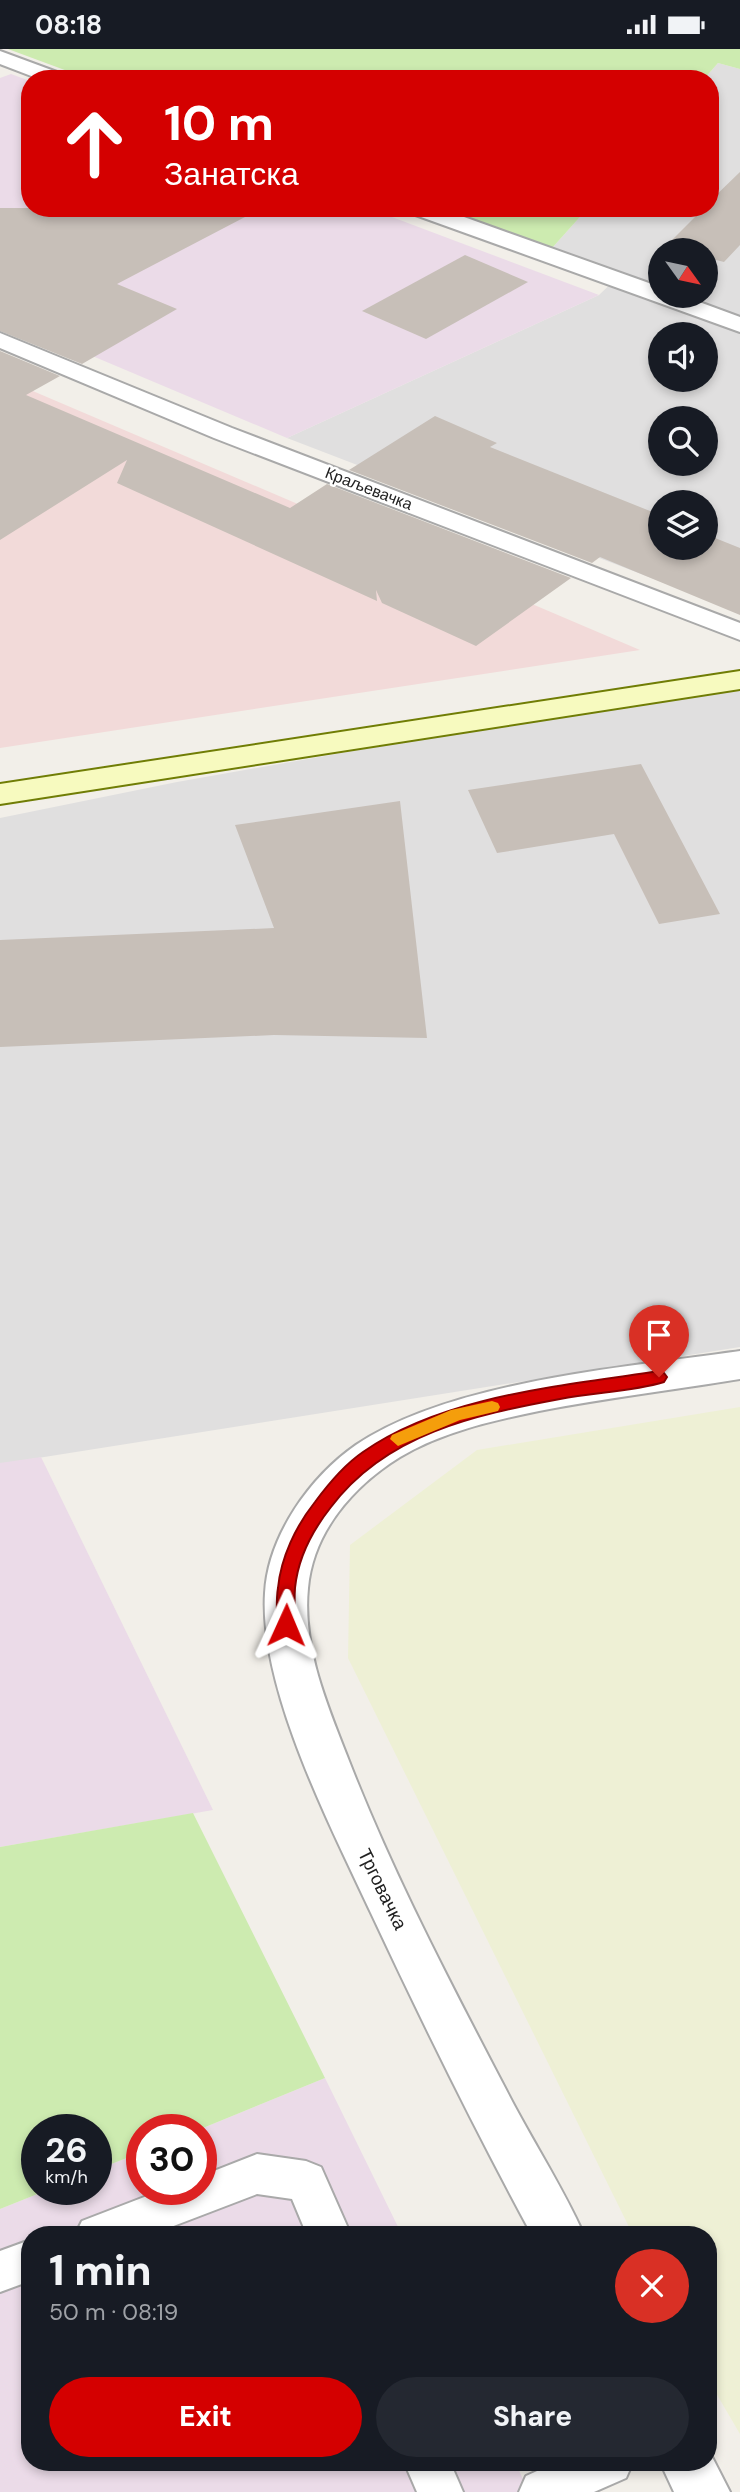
<!DOCTYPE html>
<meta charset="utf-8">
<style>
:root{--surface:#171b24;--page:#242831;--text:#f1f3f6;--muted:#9ea1a6;--accent:#d40000}
body{margin:0;font-family:"DM Sans",sans-serif;background:var(--page);color:var(--text);height:100vh;display:flex;flex-direction:column;font-size:26px;white-space:nowrap}
*{box-sizing:border-box;margin:0}
p{font-size:23px;color:var(--muted)}
.icon{flex:none;width:38px;height:38px;fill:none;stroke:currentColor;stroke-width:2;stroke-linecap:round;stroke-linejoin:round}
.map{position:relative;flex:1;overflow:hidden}
.drawer{position:absolute;left:21px;top:2177px;width:696px;height:245px;display:flex;flex-direction:column;background:var(--surface);border-radius:28px;box-shadow:0 4px 10px #0003}
.drawer>*{flex:none}
.hud{position:absolute;left:21px;top:21px;width:698px;height:147px;border-radius:28px;box-shadow:0 4px 10px #0003;background:#d40000;color:#fff;overflow:hidden}
.needle{width:46px;rotate:123deg}
.controls{position:absolute;left:648px;top:189px;display:grid;gap:14px}
.controls a{display:grid;place-items:center;width:70px;height:70px;border-radius:50%;background:var(--surface);box-shadow:0 4px 10px #0003;font-size:35px}
.speed{position:absolute;left:21px;top:2065px;display:flex;gap:14px;font-size:35px;font-weight:700;text-align:center}
.speed>*{display:grid;place-content:center;width:91px;height:91px;border-radius:50%;background:var(--surface);box-shadow:0 4px 10px #0003;line-height:1}
.speed small{font-size:18px;font-weight:400}
.speed .limit{border:10px solid #d22;background:#fff;color:#111}
.pin{position:absolute;display:grid;place-items:center;width:60px;height:60px;color:#fff;margin:-72px -30px;border-radius:50% 50% 50% 0;rotate:-45deg;box-shadow:0 0 7px #0007}
.pin .icon{rotate:45deg}
.me{position:absolute;width:77px;margin:-38px;rotate:1deg;stroke-linejoin:round;filter:drop-shadow(0 0 5px #0008)}
.turn{display:flex;align-items:center;gap:24px;height:147px;padding:0 28px;font-size:32px}
.turn .icon{width:91px;height:91px;stroke-width:2.5}
.turn b{display:block;font-size:49px;line-height:60px}
.round{display:grid;place-items:center;flex:none;width:74px;height:74px;border-radius:37px;background:var(--page)}
.overview{display:flex;align-items:center;justify-content:space-between;height:119px;padding:0 28px}
h1{font-size:42px;font-weight:800;line-height:52px}
.action{display:flex;gap:14px;margin-top:auto;padding:14px 28px}
.action a{flex:1;height:80px;border-radius:42px;background:var(--accent);color:#fff;font-size:28px;font-weight:800;line-height:80px;text-align:center}
.action a+a{background:var(--page);color:var(--text)}
.status{display:flex;justify-content:space-between;align-items:center;height:49px;padding:0 35px;background:var(--surface);direction:ltr}
.status svg{height:19px;fill:currentColor}
.map>svg:first-child{display:block}
.residential{fill:#e0dfdf;fill-rule:evenodd}
.commercial{fill:#f2dad9}
.industrial{fill:#ebdbe8}
.farmland{fill:#eef0d5}
.grass{fill:#cdebb0}
.building{fill:#c7bfb8}
.lines{fill:none;stroke-linecap:round;stroke-linejoin:round}
.lane-casing{stroke:#a9a9a9;stroke-width:4}
.street-casing{stroke:#a9a9a9;stroke-width:4}
.secondary-casing{stroke:#707d05;stroke-width:4}
.lane{fill:#fff;fill-rule:evenodd}
.street{fill:#fff;fill-rule:evenodd}
.secondary{fill:#f7fabf;fill-rule:evenodd}
.route{fill:#d40000;stroke:#8a0000;stroke-width:2}
.slow{fill:#f59e0b}
.labels{text-anchor:middle;stroke-width:5;stroke-linejoin:round;paint-order:stroke}
.far-street-label{font-size:16px;fill:#222;stroke:#fff}
.street-label{font-size:19px;fill:#222;stroke:#fff}
</style>
<div class="status"><b>08:18</b><svg viewBox="0 0 49 12"><path d="M0 12V9h3v3zM5 12V6h3v6zM10 12V3h3v9zM15 12V0h3v12zM26 1h20v11H26zM47 4h2v5h-2z"/></svg></div>
<div class="map">
<svg width="740" height="2443" viewBox="0 0 740 2443">
<rect width="100%" height="100%" fill="#f2efe9"/>
<g class="residential">
<path d="M 718,14 L 740,20 L 740,563 L 287,389 L 599,246 L 622,224 L 552,199 L 588,159 L 710,159 L 710,30 L 704,30 ZM 660,201 L 705,201 L 705,247 L 660,247 ZM 660,285 L 705,285 L 705,331 L 660,331 ZM 660,369 L 705,369 L 705,415 L 660,415 ZM 660,453 L 705,453 L 705,499 L 660,499 Z"/>
<polygon points="740,634 740,1298 0,1415 0,769 177,733"/>
</g>
<polygon class="commercial" points="0,328 640,601 0,699"/>
<g class="industrial">
<polygon points="11,25 30,32 30,159 368,159 599,246 287,389 0,268 0,29"/>
<polygon points="41,1408 213,1761 0,1798 0,1414"/>
<polygon points="325,2029 402,2186 30,2186 30,2413 515,2413 529,2443 0,2443 0,2160 50,2140 96,2140 96,2121 142,2103 142,2140 201,2140 201,2081 198,2081"/>
</g>
<polygon class="farmland" points="740,1358 740,2385 709,2332 709,2186 633,2186 348,1609 350,1496 477,1401"/>
<g class="grass">
<polygon points="8,0 740,0 740,20 718,14 704,30 89,30"/>
<polygon points="442,159 588,159 552,199"/>
<polygon points="193,1764 325,2029 198,2081 142,2081 142,2103 96,2121 96,2081 37,2081 37,2140 50,2140 0,2160 0,1798"/>
</g>
<g class="building">
<polygon points="740,123 740,196 724,213 705,208 705,201 665,198 704,159 710,159 710,152"/>
<polygon points="0,159 262,159 117,235 177,260 82,315 0,282"/>
<polygon points="465,206 528,233 426,290 362,262"/>
<polygon points="0,302 60,327 26,346 290,459 327,435 571,529 476,597 382,554 376,541 377,552 117,434 127,411 0,491"/>
<polygon points="435,367 497,394 490,398 660,466 660,499 705,499 705,485 740,499 740,566 600,508 592,514 349,421"/>
<polygon points="641,715 720,865 659,875 614,785 497,804 468,741"/>
<polygon points="400,752 427,989 274,986 0,998 0,891 274,879 235,776"/>
</g>
<g class="lines">
<g class="lane-casing">
<g id="lane">
<polygon points="0,2 65,26 68,30 39,30 0,15"/>
<polygon points="407,159 439,159 660,238 660,247 683,247 740,268 740,283 410,164"/>
<polygon points="0,284 232,379 740,574 740,591 214,389 0,299"/>
<polygon points="257,2105 306,2112 321,2118 351,2186 307,2186 292,2150 257,2145 150,2186 75,2186 82,2172 165,2140 201,2140 201,2127"/>
<polygon points="30,2191 30,2232 0,2243 0,2202"/>
<polygon points="404,2413 450,2413 463,2443 417,2443"/>
<polygon points="557,2413 633,2413 626,2429 594,2443 519,2443 526,2427"/>
</g>
</g>
<g class="street-casing">
<g id="street">
<path d="M 740,1302 L 740,1330 C 673,1341 606,1349 539,1362 C 491,1372 442,1383 400,1408 C 353,1437 313,1483 308,1539 C 302,1599 328,1658 349,1712 C 395,1830 455,1943 514,2056 C 537,2099 564,2141 584,2186 L 532,2186 C 475,2081 422,1973 371,1864 C 331,1778 259,1640 265,1544 C 268,1487 310,1428 356,1396 C 450,1332 628,1318 740,1302 Z"/>
<polygon points="709,2402 730,2443 674,2443 660,2413 709,2413"/>
</g>
</g>
<g class="secondary-casing">
<polygon id="secondary" points="740,622 740,640 0,755 0,735"/>
</g>
<use href="#lane" class="lane"/>
<use href="#street" class="street"/>
<use href="#secondary" class="secondary"/>
</g>
<path class="route" d="M 659,1322 L 664,1324 L 667,1328 L 664,1333 C 631,1343 594,1343 560,1350 C 474,1366 386,1385 331,1458 C 312,1482 298,1509 295,1539 C 294,1551 295,1564 295,1576 L 292,1581 L 280,1581 L 277,1576 C 277,1564 276,1551 278,1539 C 281,1508 296,1477 315,1453 C 329,1434 344,1416 363,1403 C 444,1346 563,1337 659,1322 Z"/>
<polygon class="slow" points="492,1352 498,1354 500,1358 498,1362 460,1371 398,1397 390,1390 392,1386 451,1361"/>
<g class="labels">
<g class="far-street-label">
<text transform="translate(369 439) rotate(21)" y="6">Краљевачка</text>
</g>
<g class="street-label">
<text transform="translate(383 1840) rotate(64)" y="7">Трговачка</text>
</g>
</g>
</svg>
<div class="controls">
<a><svg class="needle" viewBox="-14 -14 28 28"><path d="M0-13l5 13h-10z" fill="#e53935"/><path d="M0 13l5-13h-10z" fill="#9ea1a6"/></svg></a>
<a><svg class="icon" aria-label="sound" viewBox="0 0 24 24"><path d="M4 9h4l5-4v14l-5-4H4zM17 9q2 3 0 6"/></svg></a>
<a><svg class="icon" aria-label="search" viewBox="0 0 24 24"><circle cx="10" cy="10" r="6"/><path d="M15 15l6 6"/></svg></a>
<a><svg class="icon" aria-label="layers" viewBox="0 0 24 24"><path d="M12 4l9 5-9 5-9-5zM3 14l9 5 9-5"/></svg></a>
</div>
<div class="speed"><div>26<small>km/h</small></div><div class="limit">30</div></div>
<div class="pin" style="left:659px;top:1328px;background:#d93025"><svg class="icon" aria-label="arrive" viewBox="0 0 24 24"><path d="M6 21V4h12l-3 4 3 4H6"/></svg></div>
<svg class="me" style="left:286px;top:1576px" viewBox="-20 -20 40 40"><path d="M0-17L14 15 0 8-14 15z" fill="#d40000" stroke="#fff" stroke-width="4"/></svg>
<div class="hud">
<div class="turn"><svg class="icon" aria-label="ahead" viewBox="0 0 24 24"><path d="M12 20V5M6 11l6-6 6 6"/></svg><div><b>10 m</b>Занатска</div></div>
</div>
<section class="drawer">
<div class="overview"><div><h1>1 min</h1><p>50 m · 08:19</p></div><a class="round" style="background:#d93025;color:#fff"><svg class="icon" aria-label="close" viewBox="0 0 24 24"><path d="M6 6l12 12M18 6L6 18"/></svg></a></div>
<div class="action"><a>Exit</a><a>Share</a></div>
</section>
</div>
